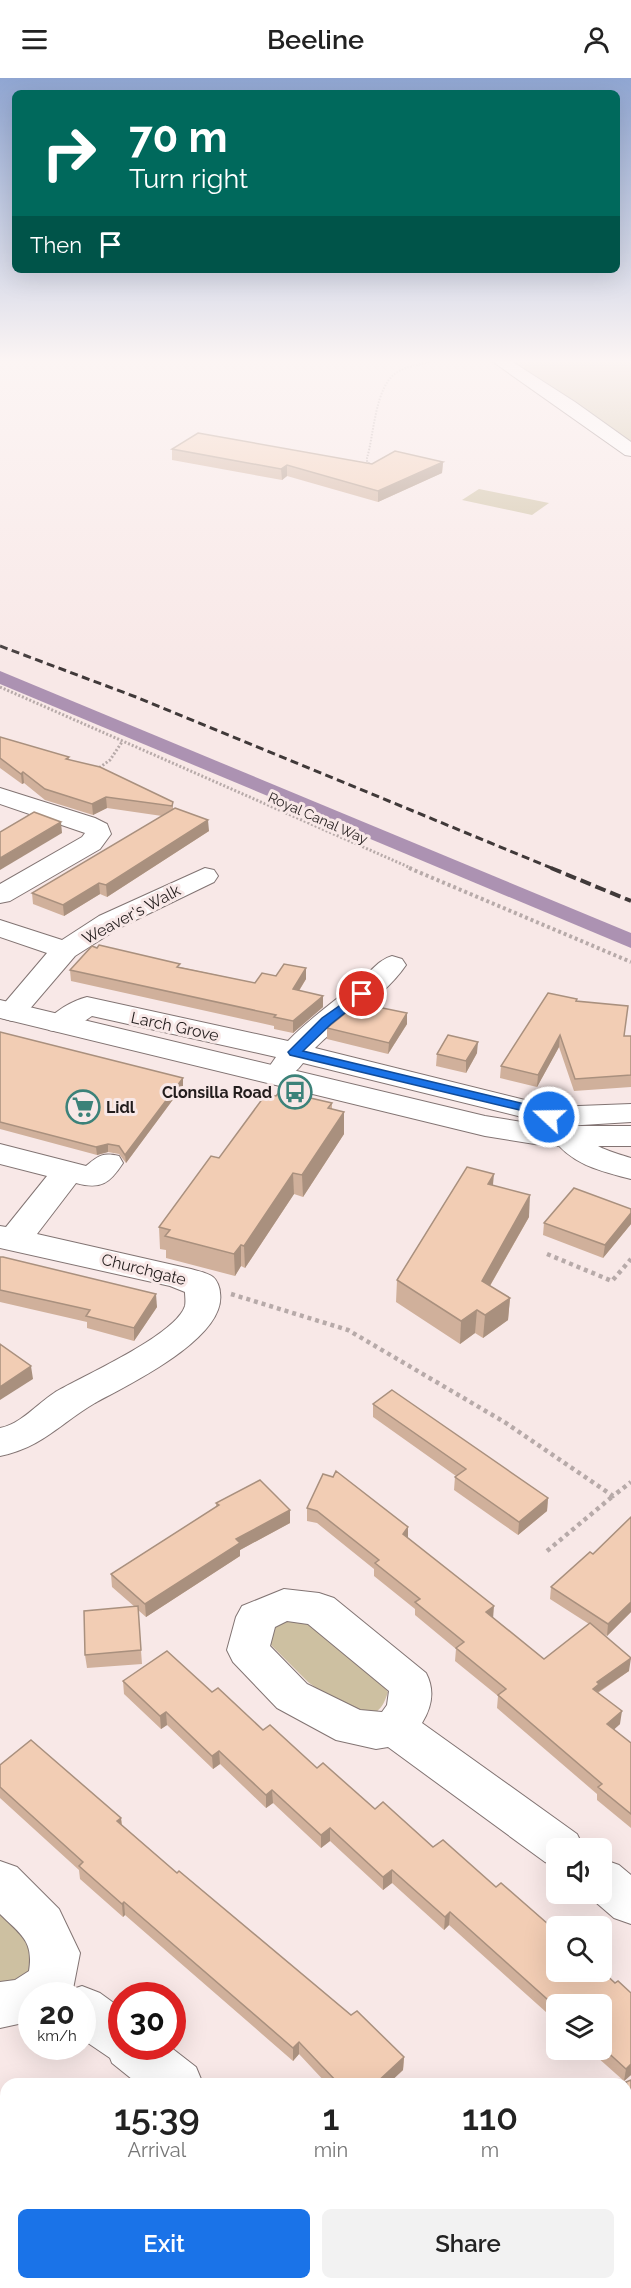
<!DOCTYPE html>
<style>
:root{--surface:#fff;--page:#f2f2f2;--text:#222;--muted:#767676;--accent:#1a73e8}
body{margin:0;font-family:Raleway,sans-serif;background:var(--page);color:var(--text);height:100vh;display:flex;flex-direction:column;font-size:22px;white-space:nowrap}
*{box-sizing:border-box;margin:0}
p{font-size:20px;color:var(--muted)}
.icon{flex:none;width:33px;height:33px;fill:none;stroke:currentColor;stroke-width:2;stroke-linecap:round;stroke-linejoin:round}
.map{position:relative;flex:1;overflow:hidden}
.drawer{position:absolute;left:0px;top:2000px;width:632px;height:212px;display:flex;flex-direction:column;background:var(--surface);border-radius:18px 18px 0 0;box-shadow:0 6px 24px #0002}
.drawer>*{flex:none}
.hud{position:absolute;left:12px;top:12px;width:608px;height:183px;border-radius:9px;box-shadow:0 6px 24px #0002;background:#00695c;color:#fff;overflow:hidden}
.controls{position:absolute;left:546px;top:1760px;display:grid;gap:12px}
.controls a{display:grid;place-items:center;width:66px;height:66px;border-radius:9px;background:var(--surface);box-shadow:0 6px 24px #0002;font-size:30px}
.speed{position:absolute;left:18px;top:1904px;display:flex;gap:12px;font-size:30px;font-weight:700;text-align:center}
.speed>*{display:grid;place-content:center;width:78px;height:78px;border-radius:50%;background:var(--surface);box-shadow:0 6px 24px #0002;line-height:1}
.speed small{font-size:15px;font-weight:400}
.speed .limit{border:9px solid #d22;background:#fff;color:#111}
.pin{position:absolute;display:grid;place-items:center;width:51px;height:51px;color:#fff;margin:-26px;border:3px solid #fff;border-radius:50%;box-shadow:0 2px 6px #0007}
.me{position:absolute;width:66px;margin:-33px;rotate:291deg;stroke-linejoin:round;filter:drop-shadow(0 0 4px #0008)}
.turn{display:flex;align-items:center;gap:21px;height:126px;padding:0 18px;font-size:27px}
.turn .icon{width:78px;height:78px;stroke-width:2.5}
.turn b{display:block;font-size:42px;line-height:51px}
.then{display:flex;align-items:center;height:57px;padding:0 18px;background:#0003;gap:12px;font-size:22px}
.eta{display:flex;justify-content:space-evenly;align-items:center;height:102px;text-align:center}
.eta b{font-size:36px;font-weight:600;line-height:42px}
.button{display:flex;gap:12px;margin-top:auto;padding:12px 18px}
.button a{flex:1;height:69px;border-radius:9px;background:var(--accent);color:#fff;font-size:24px;font-weight:600;line-height:69px;text-align:center}
.button a+a{background:var(--page);color:var(--text)}
header{display:flex;justify-content:space-between;align-items:center;height:78px;padding:0 18px;background:var(--surface);font-size:27px;font-weight:600}
.map>svg:first-child{display:block}
.green{fill:#cdc0a1}
.lines{fill:none;stroke-linecap:round;stroke-linejoin:round}
.canal{fill:#ac92b2;fill-rule:evenodd}
.minor-casing{stroke:#827473;stroke-width:2}
.major-casing{stroke:#827473;stroke-width:2}
.path-far3{stroke:#b7aaa9;stroke-width:2;stroke-dasharray:1.5 1.5;stroke-linecap:butt}
.path-far2{stroke:#b7aaa9;stroke-width:3;stroke-dasharray:2 2;stroke-linecap:butt}
.path-far1{stroke:#b7aaa9;stroke-width:4;stroke-dasharray:3 3;stroke-linecap:butt}
.path{stroke:#b7aaa9;stroke-width:4.5;stroke-dasharray:4 4;stroke-linecap:butt}
.minor{fill:#fff;fill-rule:evenodd}
.major{fill:#fff;fill-rule:evenodd}
.rail-far1{stroke:#403939;stroke-width:3;stroke-dasharray:8 4.5;stroke-linecap:butt}
.rail{stroke:#403939;stroke-width:4;stroke-dasharray:11 5;stroke-linecap:butt}
.wall{fill:#d0b09b}
.shaded-wall{fill:#a9907e}
.building{fill:#f2cdb4;stroke:#a9907e;stroke-width:1.5}
.route{fill:#1a73e8;stroke:#114b97;stroke-width:1.5}
.labels{text-anchor:middle;stroke-width:6;stroke-linejoin:round;paint-order:stroke}
.far-street-label{font-size:14px;fill:#231d1d;stroke:#f8e8e7}
.street-label{font-size:16px;fill:#231d1d;stroke:#f8e8e7}
.poi-label{font-size:16px;font-weight:bold;fill:#231d1d;stroke:#f8e8e7;text-anchor:end}
</style>
<header><svg class="icon" aria-label="menu" viewBox="0 0 24 24"><path d="M4 6h16M4 12h16M4 18h16"/></svg>Beeline<svg class="icon" aria-label="person" viewBox="0 0 24 24"><circle cx="12" cy="8" r="4"/><path d="M4 21q1-7 8-7t8 7"/></svg></header>
<div class="map">
<svg width="631" height="2210" viewBox="0 0 631 2210">
<rect width="100%" height="100%" fill="#f8e8e7"/>
<g class="green">
<polygon points="505,281 631,281 631,365"/>
<polygon points="479,411 549,425 532,437 462,422"/>
<path d="M 270,1537 L 314,1547 L 377,1599 L 388,1614 C 381,1635 377,1635 356,1639 L 308,1604 L 265,1561 Z"/>
<polygon points="0,1804 42,1846 32,1917 0,1926"/>
</g>
<g class="lines">
<polygon class="canal" points="0,593 631,855 631,870 0,606"/>
<g class="minor-casing">
<g id="minor">
<polygon points="489,281 508,281 575,324 631,364 631,378 625,377"/>
<polygon points="0,710 95,740 107,746 111,756 100,771 10,823 0,825 0,806 82,759 85,755 0,726"/>
<polygon points="205,790 214,792 218,798 214,804 119,850 75,878 22,940 12,943 2,940 2,928 47,875 0,859 0,842 62,862 99,838"/>
<path d="M 392,878 L 402,881 L 406,887 C 383,921 344,940 315,970 L 553,1029 L 631,1026 L 631,1044 L 549,1049 L 518,1038 L 303,985 C 294,997 288,999 273,996 L 269,989 L 276,979 L 92,938 C 77,948 68,957 49,952 L 45,946 C 54,933 72,923 87,919 L 288,963 C 310,940 335,923 359,903 C 371,894 378,882 392,878 Z"/>
<path d="M 568,1049 L 579,1052 C 591,1069 612,1074 631,1080 L 631,1101 C 600,1093 570,1086 552,1059 L 557,1052 Z"/>
<path d="M 0,1066 L 86,1088 C 98,1078 102,1074 119,1078 L 123,1085 C 110,1105 101,1112 76,1105 L 37,1156 L 191,1191 C 198,1193 208,1195 213,1199 C 217,1202 220,1210 220,1215 C 227,1260 128,1307 95,1325 C 59,1346 43,1369 0,1378 L 0,1350 C 21,1346 37,1326 54,1315 C 82,1298 175,1258 185,1228 C 186,1223 185,1218 185,1214 L 170,1208 L 0,1170 L 0,1148 L 6,1149 L 47,1098 L 0,1086 Z"/>
<path d="M 284,1511 L 319,1515 L 334,1520 L 426,1595 C 435,1612 432,1629 422,1645 L 577,1756 L 584,1770 L 556,1770 L 556,1788 L 545,1784 L 388,1669 L 376,1671 L 336,1662 L 277,1630 L 233,1584 L 227,1572 L 236,1539 L 242,1528 ZM 287,1543 L 308,1546 L 389,1613 L 387,1627 L 382,1634 L 360,1632 L 307,1606 L 270,1568 L 275,1549 Z"/>
<polygon points="602,1781 619,1787 631,1797 631,1846 614,1840 585,1815 602,1815"/>
<path d="M 0,1783 L 17,1789 L 59,1831 L 80,1875 L 73,1911 L 82,1908 L 100,1915 L 122,1931 L 122,1968 L 169,1968 L 196,1989 L 203,2006 L 138,2006 L 112,1985 L 110,1980 L 82,1961 L 82,1917 L 32,1917 L 32,1943 L 0,1950 L 0,1904 L 15,1902 L 29,1893 C 34,1862 20,1856 0,1836 Z"/>
<polygon points="292,2205 348,2205 350,2210 294,2210"/>
</g>
</g>
<g class="major-casing">
<polygon id="major" points="0,922 485,1038 547,1048 631,1048 631,1068 547,1068 485,1058 0,940"/>
</g>
<path class="path-far3" d="M 372,387 L 367,384 L 367,380 C 374,357 375,309 396,295 C 409,286 427,286 442,282"/>
<g class="path-far2">
<polyline points="0,609 413,791"/>
<polyline points="96,692 110,682 122,664"/>
</g>
<polyline class="path-far1" points="409,790 631,884"/>
<g class="path">
<polyline points="547,1176 612,1203 631,1181"/>
<polyline points="231,1216 348,1252 506,1345 613,1418 631,1404"/>
<polyline points="547,1473 613,1418"/>
</g>
<use href="#minor" class="minor"/>
<use href="#major" class="major"/>
<polyline class="rail-far1" points="0,568 136,619 554,791"/>
<polyline class="rail" points="551,790 631,823"/>
</g>
<g class="wall">
<polygon points="172,371 372,386 443,384 442,395 378,424 287,398 282,402 172,382"/>
<polygon points="0,659 69,679 69,682 173,724 173,731 209,753 107,819 100,816 64,838 33,826 32,815 162,738 107,730 93,737 45,722 24,705 22,706 0,690"/>
<polygon points="180,889 255,905 276,898 306,890 306,901 299,913 323,929 293,955 274,951 274,948 71,903 70,892"/>
<polygon points="577,921 577,924 624,958 631,958 631,1009 574,1013 559,969 537,1009 500,1000 501,988"/>
<polygon points="407,946 388,976 327,961 327,950"/>
<polygon points="0,954 183,1000 183,1008 126,1085 119,1076 108,1074 97,1077 0,1051"/>
<polygon points="477,975 466,995 436,988 437,976"/>
<polygon points="276,1018 332,1025 332,1031 344,1034 344,1056 303,1119 294,1116 245,1190 241,1188 235,1198 166,1180 166,1172 160,1171 159,1149 219,1080"/>
<polygon points="493,1107 529,1139 490,1208 510,1220 508,1242 483,1260 475,1255 460,1266 396,1224 397,1202"/>
<polygon points="631,1131 631,1146 603,1180 543,1157 544,1145"/>
<polygon points="0,1179 157,1229 134,1263 87,1250 87,1244 0,1224"/>
<polygon points="373,1326 548,1420 547,1433 518,1457 454,1412 455,1399 456,1398 373,1339"/>
<polygon points="216,1425 290,1445 240,1472 240,1478 146,1539 138,1532 142,1586 87,1590 85,1577 135,1529 112,1509 111,1496 216,1429"/>
<polygon points="307,1430 408,1449 408,1460 493,1540 544,1581 589,1546 550,1521 551,1509 593,1476 631,1439 631,1534 607,1558 599,1553 629,1593 598,1615 620,1646 614,1651 631,1665 631,1750 597,1722 597,1716 497,1630 498,1618 455,1583 456,1571 415,1537 415,1531 374,1498 374,1491 317,1445 307,1443"/>
<polygon points="123,1603 212,1614 263,1652 317,1690 375,1731 496,1809 615,1905 631,1915 631,1997 624,2003 588,1971 602,1971 602,1926 556,1926 556,1943 449,1847 444,1852 392,1805 383,1812 330,1763 321,1770 273,1725 266,1730 220,1686 213,1691 167,1647 161,1651 124,1616"/>
<polygon points="0,1687 121,1740 122,1747 177,1795 351,1937 404,1979 403,1992 388,2006 327,2006 299,1976 293,1983 125,1837 123,1839 80,1801 79,1792 0,1720"/>
<polygon points="631,2002 631,2032 626,2021 626,2004"/>
<polygon points="0,2022 6,2028 6,2088 0,2082"/>
</g>
<g class="shaded-wall">
<polygon points="443,384 442,395 378,424 378,413"/>
<polygon points="287,387 287,398 282,402 281,391"/>
<polygon points="23,694 24,705 22,706 21,696"/>
<polygon points="106,719 107,730 93,737 92,726"/>
<polygon points="208,742 209,753 107,819 106,807"/>
<polygon points="61,744 62,755 0,792 0,780"/>
<polygon points="99,805 100,816 64,838 63,827"/>
<polygon points="306,890 306,901 293,922 293,911"/>
<polygon points="323,918 323,929 293,955 293,943"/>
<polygon points="407,935 407,946 388,976 389,965"/>
<polygon points="560,957 559,969 537,1009 538,997"/>
<polygon points="478,964 477,975 466,995 466,983"/>
<polygon points="183,1000 183,1008 126,1085 125,1077"/>
<polygon points="344,1034 344,1056 303,1119 302,1097"/>
<polygon points="108,1066 108,1074 97,1077 96,1069"/>
<polygon points="293,1095 294,1116 245,1190 244,1168"/>
<polygon points="494,1096 492,1117 488,1106"/>
<polygon points="530,1117 529,1139 480,1225 482,1203"/>
<polygon points="631,1135 631,1146 603,1180 605,1167"/>
<polygon points="241,1167 241,1188 235,1198 234,1176"/>
<polygon points="156,1216 157,1229 134,1263 134,1250"/>
<polygon points="510,1220 508,1242 483,1260 485,1237"/>
<polygon points="477,1232 475,1255 460,1266 461,1243"/>
<polygon points="31,1288 33,1301 0,1322 0,1309"/>
<polygon points="548,1420 547,1433 518,1457 519,1444"/>
<polygon points="290,1432 290,1445 240,1472 240,1478 146,1539 145,1526 236,1461"/>
<polygon points="408,1449 408,1461 403,1456"/>
<polygon points="631,1524 631,1534 607,1558 608,1546"/>
<polygon points="494,1528 493,1541 486,1534"/>
<polygon points="631,1580 629,1593 598,1614 593,1611 597,1604"/>
<polygon points="622,1633 620,1646 606,1659 607,1646"/>
<polygon points="166,1634 167,1647 161,1651 160,1638"/>
<polygon points="219,1673 220,1686 213,1691 212,1678"/>
<polygon points="272,1712 273,1725 266,1730 266,1717"/>
<polygon points="121,1740 122,1753 117,1743"/>
<polygon points="330,1750 330,1763 321,1770 321,1757"/>
<polygon points="392,1792 392,1805 383,1812 383,1799"/>
<polygon points="124,1824 125,1837 123,1839 122,1826"/>
<polygon points="450,1834 449,1847 444,1852 445,1839"/>
<polygon points="299,1964 299,1976 293,1983 293,1970"/>
<polygon points="404,1979 403,1992 388,2006 375,2006"/>
<polygon points="631,1986 631,1997 624,2003 626,1991"/>
</g>
<g class="building">
<polygon points="198,355 372,386 395,373 443,384 378,413 287,387 281,391 172,371"/>
<polygon points="0,659 69,679 66,681 100,689 173,724 172,728 106,719 92,726 45,711 23,694 21,696 0,680"/>
<polygon points="175,730 208,742 106,807 99,805 63,827 32,815"/>
<polygon points="34,734 61,744 0,780 0,754"/>
<polygon points="99,867 180,886 177,889 255,905 262,895 276,898 284,886 306,890 293,911 323,918 293,943 274,939 276,937 70,892 92,868 97,870"/>
<polygon points="548,915 577,921 576,923 628,928 624,958 631,958 631,997 575,1001 560,957 538,997 501,988"/>
<polygon points="358,925 407,935 389,965 327,950"/>
<polygon points="0,954 183,1000 125,1077 119,1068 108,1066 96,1069 0,1044"/>
<polygon points="448,957 478,964 466,983 437,976"/>
<polygon points="280,1013 332,1025 328,1030 344,1034 302,1097 293,1095 244,1168 241,1167 234,1176 165,1158 170,1152 159,1149 211,1078 219,1080 266,1016 276,1018"/>
<polygon points="467,1089 494,1096 488,1106 530,1117 482,1203 510,1220 485,1237 477,1232 461,1243 397,1202"/>
<polygon points="574,1110 631,1131 631,1135 605,1167 544,1145"/>
<polygon points="0,1179 3,1179 156,1216 134,1250 86,1238 90,1232 0,1212"/>
<polygon points="0,1266 31,1288 0,1309"/>
<polygon points="392,1312 548,1420 519,1444 455,1399 466,1391 373,1326"/>
<polygon points="336,1393 408,1449 403,1456 494,1528 486,1534 544,1581 590,1545 631,1580 597,1604 599,1606 593,1611 622,1633 607,1646 631,1665 631,1736 598,1709 602,1706 498,1617 506,1611 456,1570 464,1564 415,1524 420,1521 375,1485 379,1482 317,1433 307,1430 323,1396 333,1399"/>
<polygon points="260,1402 290,1432 236,1461 240,1465 145,1526 111,1496 219,1427 216,1425"/>
<polygon points="631,1439 631,1524 608,1546 551,1509 590,1474 593,1476"/>
<polygon points="138,1528 141,1572 85,1577 84,1533"/>
<polygon points="167,1573 212,1614 218,1610 263,1652 270,1647 317,1690 323,1685 375,1731 383,1724 433,1769 443,1762 496,1809 501,1805 556,1853 556,1893 602,1893 615,1905 618,1903 631,1915 631,1986 626,1991 602,1969 602,1926 556,1926 556,1929 450,1834 445,1839 392,1792 383,1799 330,1750 321,1757 272,1712 266,1717 219,1673 212,1678 166,1634 160,1638 123,1603"/>
<polygon points="31,1662 121,1740 117,1743 177,1795 179,1793 351,1937 357,1933 404,1979 375,2006 339,2006 299,1964 293,1970 124,1824 122,1826 79,1788 83,1784 0,1709 0,1687"/>
<polygon points="631,2002 631,2015 626,2004"/>
<polygon points="0,2022 6,2028 6,2078 0,2072"/>
<polygon points="168,2205 224,2205 227,2210 161,2210"/>
</g>
<linearGradient id="sky" x2="0" y2="1"><stop stop-color="#90a6d2"/><stop offset="0.48" stop-color="#fcf5f4"/><stop offset="1" stop-color="#fcf5f4" stop-opacity="0"/></linearGradient>
<rect width="631" height="590" fill="url(#sky)"/>
<polygon class="route" points="362,912 368,916 366,918 331,946 303,973 533,1028 555,1039 549,1043 524,1033 290,977 288,974 322,940"/>
<defs>
<g id="bus-ring" transform="scale(1.725)"><circle r="9.5" fill="#f8e8e7" stroke="#3c8279" stroke-width="1.5"/><path d="M-5-6H5V4H4V6H2V4H-2V6H-4V4H-5ZM-3.5-4V0h7V-4ZM-3.5 1.2v1.5H-2V1.2ZM2 1.2v1.5H3.5V1.2Z" fill="#3c8279"/></g>
<g id="supermarket-ring" transform="scale(1.725)"><circle r="9.5" fill="#f8e8e7" stroke="#3c8279" stroke-width="1.5"/><path d="M-6-5.5h2.5l.6 2H6L4.5 2H-2.5L-4.4-4H-6ZM-1.5 3.2a1.3 1.3 0 1 0 .1 0ZM3 3.2a1.3 1.3 0 1 0 .1 0Z" fill="#3c8279"/></g>
</defs>
<g fill-rule="evenodd">
<use href="#bus-ring" x="295" y="1014"/>
<use href="#supermarket-ring" x="83" y="1029"/>
</g>
<g class="labels">
<g class="far-street-label">
<text transform="translate(318 740) rotate(24)" y="5">Royal Canal Way</text>
</g>
<g class="street-label">
<text transform="translate(131 836) rotate(-28)" y="6">Weaver's Walk</text>
<text transform="translate(175 948) rotate(12)" y="6">Larch Grove</text>
<text transform="translate(144 1191) rotate(14)" y="6">Churchgate</text>
</g>
<g class="poi-label">
<text x="272" y="1020">Clonsilla Road</text>
<text x="106" y="1035" text-anchor="start">Lidl</text>
</g>
</g>
</svg>
<div class="controls">
<a><svg class="icon" aria-label="sound" viewBox="0 0 24 24"><path d="M4 9h4l5-4v14l-5-4H4zM17 9q2 3 0 6"/></svg></a>
<a><svg class="icon" aria-label="search" viewBox="0 0 24 24"><circle cx="10" cy="10" r="6"/><path d="M15 15l6 6"/></svg></a>
<a><svg class="icon" aria-label="layers" viewBox="0 0 24 24"><path d="M12 4l9 5-9 5-9-5zM3 14l9 5 9-5"/></svg></a>
</div>
<div class="speed"><div>20<small>km/h</small></div><div class="limit">30</div></div>
<div class="pin" style="left:362px;top:916px;background:#d93025"><svg class="icon" aria-label="arrive" viewBox="0 0 24 24"><path d="M6 21V4h12l-3 4 3 4H6"/></svg></div>
<svg class="me" style="left:549px;top:1039px" viewBox="-20 -20 40 40"><circle r="17" fill="#1a73e8" stroke="#fff" stroke-width="3"/><path d="M0-11L8 9 0 5-8 9z" fill="#fff"/></svg>
<div class="hud">
<div class="turn"><svg class="icon" aria-label="right" viewBox="0 0 24 24"><path d="M7 20v-9h11M14 6l5 5-5 5"/></svg><div><b>70 m</b>Turn right</div></div>
<div class="then">Then<svg class="icon" aria-label="arrive" viewBox="0 0 24 24"><path d="M6 21V4h12l-3 4 3 4H6"/></svg></div>
</div>
<section class="drawer">
<div class="eta">
<div><b>15:39</b><p>Arrival</p></div>
<div><b>1</b><p>min</p></div>
<div><b>110</b><p>m</p></div>
</div>
<div class="button"><a>Exit</a><a>Share</a></div>
</section>
</div>
